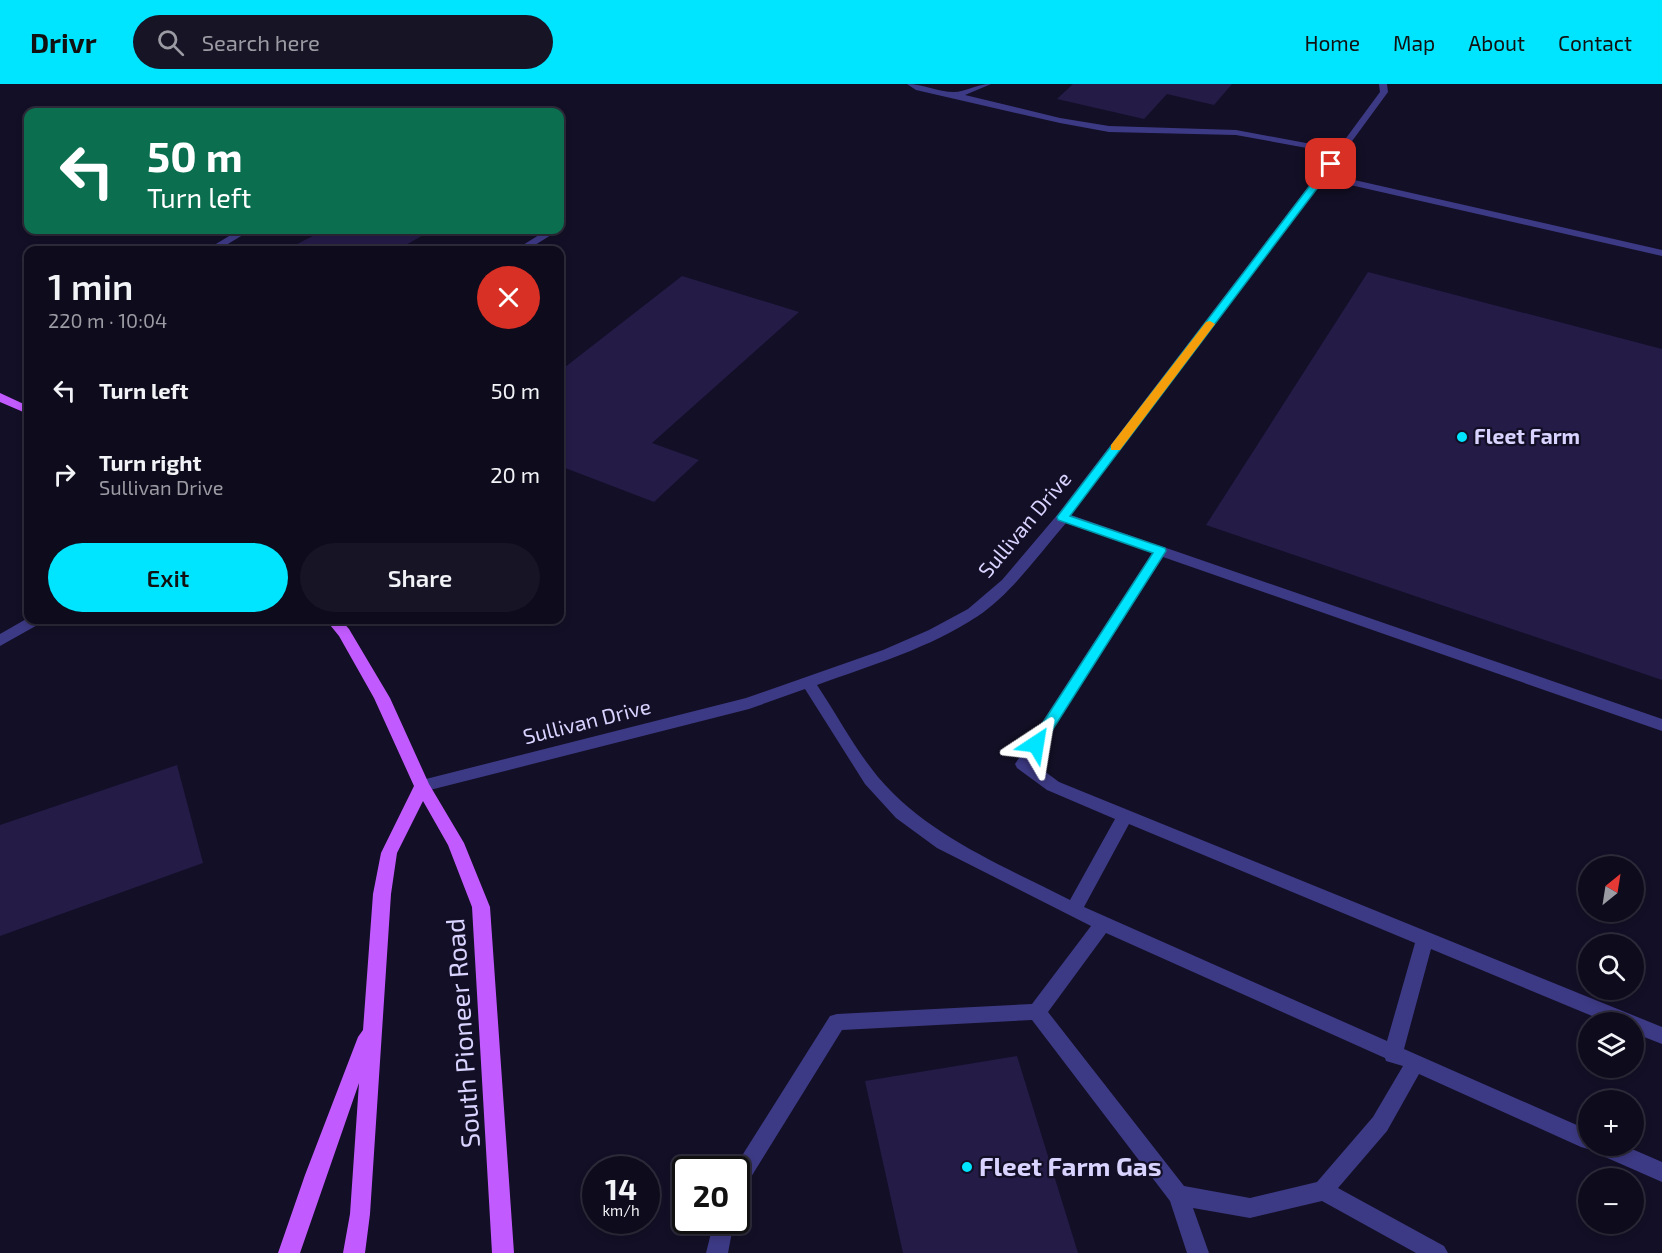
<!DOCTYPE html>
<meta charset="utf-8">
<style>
:root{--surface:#0e0b1c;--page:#171425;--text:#f1f3f6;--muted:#9b9ba3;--line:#2e2b3b;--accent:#00e5ff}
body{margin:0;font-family:"Exo 2",sans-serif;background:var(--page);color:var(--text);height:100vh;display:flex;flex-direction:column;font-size:22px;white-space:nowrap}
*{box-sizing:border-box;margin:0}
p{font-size:20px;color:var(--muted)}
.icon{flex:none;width:33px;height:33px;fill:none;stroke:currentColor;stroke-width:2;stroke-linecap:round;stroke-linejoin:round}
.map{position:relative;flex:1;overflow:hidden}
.panel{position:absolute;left:24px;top:162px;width:540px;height:378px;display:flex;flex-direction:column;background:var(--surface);border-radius:12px;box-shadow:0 3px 9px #0003,0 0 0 2px var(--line)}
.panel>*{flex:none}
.hud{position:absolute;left:24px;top:24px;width:540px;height:126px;border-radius:12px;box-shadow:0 3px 9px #0003,0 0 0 2px var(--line);background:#0b6e4f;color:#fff;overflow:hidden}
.needle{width:39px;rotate:30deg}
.buttons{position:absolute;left:1578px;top:772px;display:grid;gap:12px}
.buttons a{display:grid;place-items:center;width:66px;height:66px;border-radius:50%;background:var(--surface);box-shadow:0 3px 9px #0003,0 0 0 2px var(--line);font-size:30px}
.speed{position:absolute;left:582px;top:1072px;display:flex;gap:12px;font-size:30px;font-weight:700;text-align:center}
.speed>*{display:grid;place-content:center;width:78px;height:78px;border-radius:50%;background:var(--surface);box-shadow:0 3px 9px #0003,0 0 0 2px var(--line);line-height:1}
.speed small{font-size:15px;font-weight:400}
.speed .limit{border:3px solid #111;border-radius:9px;background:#fff;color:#111}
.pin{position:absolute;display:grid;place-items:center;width:51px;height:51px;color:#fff;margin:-26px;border-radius:12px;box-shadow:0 3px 9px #0006}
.me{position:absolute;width:66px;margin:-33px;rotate:33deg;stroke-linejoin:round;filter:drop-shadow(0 0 4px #0008)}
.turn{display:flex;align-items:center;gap:21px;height:126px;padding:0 24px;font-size:27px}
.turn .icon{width:78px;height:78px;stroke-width:2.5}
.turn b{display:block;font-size:42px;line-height:51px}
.round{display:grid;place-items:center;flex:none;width:63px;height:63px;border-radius:32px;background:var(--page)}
.overview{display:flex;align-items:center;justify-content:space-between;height:102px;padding:0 24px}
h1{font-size:36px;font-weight:600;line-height:45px}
.action{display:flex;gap:12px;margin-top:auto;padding:12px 24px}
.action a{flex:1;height:69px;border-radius:36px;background:var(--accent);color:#111;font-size:24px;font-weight:600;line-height:69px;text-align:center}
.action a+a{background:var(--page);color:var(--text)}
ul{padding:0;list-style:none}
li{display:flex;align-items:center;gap:18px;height:84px;padding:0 24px}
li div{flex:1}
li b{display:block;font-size:22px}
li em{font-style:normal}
header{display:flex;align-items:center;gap:36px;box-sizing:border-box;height:84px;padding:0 30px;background:var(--accent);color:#111}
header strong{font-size:28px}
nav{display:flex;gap:33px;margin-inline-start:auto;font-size:21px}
.search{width:420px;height:54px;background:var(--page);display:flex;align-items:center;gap:15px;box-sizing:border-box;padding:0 21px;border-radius:33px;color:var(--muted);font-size:22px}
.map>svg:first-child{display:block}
.building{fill:#241b47}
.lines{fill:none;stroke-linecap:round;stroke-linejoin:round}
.minor{fill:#3d3a85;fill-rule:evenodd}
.major{fill:#c25bff;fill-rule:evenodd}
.route{fill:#00e5ff;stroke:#0095a6;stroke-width:1.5}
.slow{fill:#f59e0b}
.poi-dot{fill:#00e5ff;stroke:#130f26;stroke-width:2}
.labels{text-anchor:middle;stroke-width:4.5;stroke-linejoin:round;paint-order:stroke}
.poi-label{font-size:21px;font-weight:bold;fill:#d9d4ff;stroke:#130f26;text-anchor:start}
.street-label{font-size:21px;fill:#d9d4ff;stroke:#130f26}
.near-street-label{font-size:26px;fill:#d9d4ff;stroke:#130f26}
.near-poi-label{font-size:26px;font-weight:bold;fill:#d9d4ff;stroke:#130f26;text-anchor:start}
</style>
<header>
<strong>Drivr</strong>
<div class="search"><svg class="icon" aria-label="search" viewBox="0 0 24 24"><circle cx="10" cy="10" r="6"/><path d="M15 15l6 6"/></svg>Search here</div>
<nav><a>Home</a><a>Map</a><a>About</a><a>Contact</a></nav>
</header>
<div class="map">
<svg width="1662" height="1169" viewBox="0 0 1662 1169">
<rect width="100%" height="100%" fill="#130f26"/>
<g class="building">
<polygon points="1073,0 1232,0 1214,21 1167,10 1144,35 1057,15"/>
<polygon points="324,146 432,146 397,166 286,166"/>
<polygon points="1368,188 1662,265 1662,596 1206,441"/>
<polygon points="682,192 799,228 652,359 699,376 654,418 560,382 560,287"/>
<polygon points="177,681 203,779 0,852 0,741"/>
<polygon points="1017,972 1078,1169 903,1169 865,997"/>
</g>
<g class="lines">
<g class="minor">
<path d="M 907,0 C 923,0 938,8 954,8 C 965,8 977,0 991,0 L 965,11 L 1060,34 L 1109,42 L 1236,46 L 1338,65 L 1380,8 L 1379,0 L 1387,0 L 1388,8 L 1328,90 L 1662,166 L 1662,172 L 1324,95 L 1071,431 L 1662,635 L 1662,647 L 1163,473 L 1032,678 L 1059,698 L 1662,943 L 1662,960 L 1634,949 L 1634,939 L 1609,939 L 1431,865 L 1404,965 L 1588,1046 L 1588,1062 L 1625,1062 L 1662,1078 L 1662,1098 L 1596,1069 L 1594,1063 L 1588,1065 L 1581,1063 L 1419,990 L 1387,1047 L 1338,1104 L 1444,1162 L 1448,1169 L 1416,1169 L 1322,1117 L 1250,1134 L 1193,1124 L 1209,1169 L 1187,1169 L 1170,1117 L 1032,936 L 842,946 L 743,1106 L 736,1109 L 736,1086 L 733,1086 L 830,932 L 837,930 L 1032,920 L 1091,842 L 937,764 L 896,734 L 865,700 L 805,605 L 749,625 L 422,708 L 416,706 L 414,702 L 416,698 L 422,696 L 746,614 L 883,566 L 929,546 L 968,525 L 1002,496 L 1058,430 L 1334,69 L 1236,51 L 1109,48 L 1060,39 L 916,6 ZM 1066,439 L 1152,469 L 1015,680 L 1017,684 L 1047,706 L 1115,735 L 1070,816 C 1002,781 928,752 878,693 C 855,665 837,631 817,601 C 872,581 930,564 978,532 C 1013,508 1038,471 1066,439 ZM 1129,740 L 1415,859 L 1387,957 L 1084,823 ZM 1106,849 L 1385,974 L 1386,977 L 1403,982 L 1373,1033 L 1317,1098 L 1250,1114 L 1184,1102 L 1048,928 Z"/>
<polygon points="239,146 251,146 218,166 206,166"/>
<polygon points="547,146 559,146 527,166 515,166"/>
<polygon points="28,534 43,536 41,539 0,562 0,550"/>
<polygon points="714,1137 734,1137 728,1169 706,1169"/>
</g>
<g class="major">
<polygon points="0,309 28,322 28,330 0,318"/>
<polygon points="326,536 341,536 349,545 390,614 429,700 464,759 490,823 514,1169 492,1169 472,823 448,761 423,717 397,769 391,810 370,1130 365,1169 343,1169 350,1130 359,999 300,1169 278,1169 305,1091 358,953 363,946 373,810 381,769 414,702 374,614 339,552"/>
</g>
</g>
<polygon class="route" points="1331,77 1335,80 1334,82 1070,432 1165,464 1166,467 1041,664 1031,664 1028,660 1031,657 1153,469 1058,436 1057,433 1328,78"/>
<polygon class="slow" points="1210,237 1215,240 1120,366 1111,366 1111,361 1206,238"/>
<g class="poi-dot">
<circle cx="1462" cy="353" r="6"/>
<circle cx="967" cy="1083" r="6"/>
</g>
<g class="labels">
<g class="poi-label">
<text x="1474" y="360">Fleet Farm</text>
</g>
<g class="street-label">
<text transform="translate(1025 441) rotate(-50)" y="7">Sullivan Drive</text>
<text transform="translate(587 638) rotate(-14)" y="7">Sullivan Drive</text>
</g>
<g class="near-street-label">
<text transform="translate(463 949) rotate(-94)" y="9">South Pioneer Road</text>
</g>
<g class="near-poi-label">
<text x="979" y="1092">Fleet Farm Gas</text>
</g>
</g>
</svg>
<div class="buttons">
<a><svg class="needle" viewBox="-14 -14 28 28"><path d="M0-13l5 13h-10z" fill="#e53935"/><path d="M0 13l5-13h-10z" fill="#9b9ba3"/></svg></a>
<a><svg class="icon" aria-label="search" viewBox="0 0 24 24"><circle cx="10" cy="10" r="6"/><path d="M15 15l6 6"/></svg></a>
<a><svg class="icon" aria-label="layers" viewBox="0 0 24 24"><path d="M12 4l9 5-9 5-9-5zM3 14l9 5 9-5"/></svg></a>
<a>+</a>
<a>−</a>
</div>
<div class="speed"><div>14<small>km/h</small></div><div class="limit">20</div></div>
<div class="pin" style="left:1331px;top:80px;background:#d93025"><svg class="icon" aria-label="arrive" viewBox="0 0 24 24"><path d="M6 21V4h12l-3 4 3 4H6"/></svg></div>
<svg class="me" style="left:1036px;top:660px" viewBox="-20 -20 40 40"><path d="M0-17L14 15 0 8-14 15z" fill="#00e5ff" stroke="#fff" stroke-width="4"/></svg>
<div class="hud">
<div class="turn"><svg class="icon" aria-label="left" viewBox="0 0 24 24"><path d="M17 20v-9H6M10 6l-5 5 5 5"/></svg><div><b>50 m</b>Turn left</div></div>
</div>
<section class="panel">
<div class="overview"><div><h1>1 min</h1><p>220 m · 10:04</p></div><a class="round" style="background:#d93025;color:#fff"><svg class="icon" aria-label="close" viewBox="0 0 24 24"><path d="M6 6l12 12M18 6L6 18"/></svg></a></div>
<ul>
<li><svg class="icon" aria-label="left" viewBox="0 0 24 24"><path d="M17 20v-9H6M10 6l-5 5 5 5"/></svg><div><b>Turn left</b></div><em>50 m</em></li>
<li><svg class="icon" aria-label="right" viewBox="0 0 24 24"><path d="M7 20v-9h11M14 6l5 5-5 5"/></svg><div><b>Turn right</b><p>Sullivan Drive</p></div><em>20 m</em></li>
</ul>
<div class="action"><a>Exit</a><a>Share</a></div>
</section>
</div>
